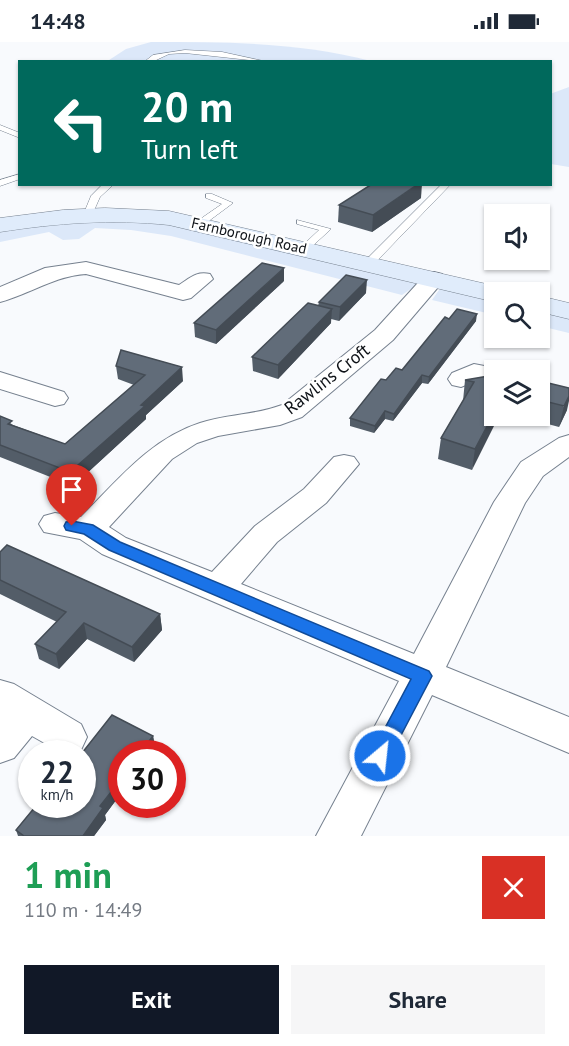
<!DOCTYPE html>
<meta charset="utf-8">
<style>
:root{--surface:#fff;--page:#f6f6f7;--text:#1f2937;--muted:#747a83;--accent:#111827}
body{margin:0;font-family:"PT Sans",sans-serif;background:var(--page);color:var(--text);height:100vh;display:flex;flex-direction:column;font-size:22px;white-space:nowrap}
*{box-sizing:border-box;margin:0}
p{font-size:20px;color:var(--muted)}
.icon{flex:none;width:33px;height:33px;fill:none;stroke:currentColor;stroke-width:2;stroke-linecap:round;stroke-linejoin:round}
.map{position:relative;height:794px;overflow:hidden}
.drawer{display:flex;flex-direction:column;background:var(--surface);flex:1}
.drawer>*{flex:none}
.hud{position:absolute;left:18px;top:18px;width:534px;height:126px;border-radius:0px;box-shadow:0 2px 4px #0004;background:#00695c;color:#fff;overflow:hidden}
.buttons{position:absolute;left:484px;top:162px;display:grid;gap:12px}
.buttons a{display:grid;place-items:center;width:66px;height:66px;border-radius:0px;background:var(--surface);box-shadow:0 2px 4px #0004;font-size:30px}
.speed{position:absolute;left:18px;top:698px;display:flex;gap:12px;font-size:30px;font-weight:700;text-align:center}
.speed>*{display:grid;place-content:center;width:78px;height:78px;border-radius:50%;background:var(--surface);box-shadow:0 2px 4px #0004;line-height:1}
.speed small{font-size:15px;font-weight:400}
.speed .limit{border:9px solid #d22;background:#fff;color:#111}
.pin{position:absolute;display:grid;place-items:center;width:51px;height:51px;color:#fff;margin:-62px -26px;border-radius:50% 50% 50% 0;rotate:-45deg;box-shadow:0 0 6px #0007}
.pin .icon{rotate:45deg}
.me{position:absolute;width:66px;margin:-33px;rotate:28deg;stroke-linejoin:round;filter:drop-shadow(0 0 4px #0008)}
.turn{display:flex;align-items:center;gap:21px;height:126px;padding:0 24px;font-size:27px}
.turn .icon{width:78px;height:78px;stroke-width:2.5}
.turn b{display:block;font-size:42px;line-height:51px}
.round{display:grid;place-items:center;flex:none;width:63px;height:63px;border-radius:0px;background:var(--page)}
.headline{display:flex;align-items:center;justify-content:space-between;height:102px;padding:0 24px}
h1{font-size:36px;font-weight:600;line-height:45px;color:#1e9e55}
.primary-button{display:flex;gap:12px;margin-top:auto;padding:12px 24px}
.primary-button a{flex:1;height:69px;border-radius:0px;background:var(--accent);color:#fff;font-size:24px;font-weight:600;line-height:69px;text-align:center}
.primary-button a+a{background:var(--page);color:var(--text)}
.status{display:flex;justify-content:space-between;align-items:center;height:42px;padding:0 30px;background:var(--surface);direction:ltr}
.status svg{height:16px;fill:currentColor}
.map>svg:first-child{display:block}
.green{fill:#dce8f9}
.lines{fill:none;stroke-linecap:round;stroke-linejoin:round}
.lane-casing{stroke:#76818f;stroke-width:1}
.street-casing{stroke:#76818f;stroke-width:2}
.secondary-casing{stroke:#76818f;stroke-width:1}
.lane{fill:#fff;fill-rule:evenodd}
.street{fill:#fff;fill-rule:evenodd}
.secondary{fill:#e0ecfb;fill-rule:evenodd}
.wall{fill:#535d68}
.shaded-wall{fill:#444c55}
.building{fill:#616c79;stroke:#444c55;stroke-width:1.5}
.route{fill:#1a73e8;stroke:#114b97;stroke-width:1.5}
.labels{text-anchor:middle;stroke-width:5;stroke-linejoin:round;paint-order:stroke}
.far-street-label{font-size:15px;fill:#0e1217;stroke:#fff}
.street-label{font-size:18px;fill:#0e1217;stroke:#fff}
</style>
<div class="status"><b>14:48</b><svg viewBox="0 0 49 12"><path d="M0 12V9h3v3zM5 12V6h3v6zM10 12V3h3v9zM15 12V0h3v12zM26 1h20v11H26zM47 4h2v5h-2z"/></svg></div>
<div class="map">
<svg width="569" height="794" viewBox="0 0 569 794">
<rect width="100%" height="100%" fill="#f8fafd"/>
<g class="green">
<path d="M 151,0 C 226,0 299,0 371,19 L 106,20 L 126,7 Z"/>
<polygon points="569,45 569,125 551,122 550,52"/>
<polygon points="103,176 180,183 418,242 402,253 171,194 131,188 95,186 79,197 63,198 49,190 0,200 0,187"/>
<polygon points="447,245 495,259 495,273 432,258 439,248"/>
<polygon points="540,270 569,276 569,291 540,284"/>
</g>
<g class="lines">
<g class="lane-casing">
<g id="lane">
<polygon points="185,8 222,10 268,20 185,11 169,12 152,20 144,20 153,13"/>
<polygon points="0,83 20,91 20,96 0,88"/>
<polygon points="20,132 20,137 0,144 0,138"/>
<polygon points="103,142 114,142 100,155 92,173 86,173 84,171 91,154"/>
<polygon points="442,142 451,142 372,224 364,224 364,220"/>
<polygon points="206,152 212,152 233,161 202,184 196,184 196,180 222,162 206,156"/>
<polygon points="297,178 331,187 307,209 301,209 301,205 319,188 297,182"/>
</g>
</g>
<g class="street-casing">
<g id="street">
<path d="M 86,220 L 179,243 C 190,236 196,229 210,232 L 213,237 L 191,256 L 183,258 L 86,232 C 54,234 30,252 0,260 L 0,245 L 45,226 Z"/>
<path d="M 434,230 L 442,232 L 445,237 L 393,298 L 302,375 L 280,383 L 218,394 L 197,401 L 172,417 L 109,485 L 126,496 L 212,530 L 255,484 L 304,447 L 334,415 L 344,413 L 354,415 L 359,422 L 326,461 L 277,500 L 241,542 L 414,612 L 494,460 L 521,420 L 559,396 L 569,393 L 569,415 L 543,434 L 525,461 L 446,625 L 569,675 L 569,711 L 432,653 L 361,794 L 316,794 L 399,639 L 102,512 L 80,497 L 44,490 L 39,482 L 44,474 L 55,471 L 81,475 C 117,439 150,397 200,381 C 227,372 256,373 282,363 L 375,288 L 426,232 Z"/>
<polygon points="474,322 505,328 495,328 495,341 478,338 461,345 452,343 448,337 452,331"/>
<polygon points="0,330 64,350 68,356 64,362 55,364 0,347"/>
<polygon points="0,638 14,642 81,682 87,695 81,708 62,711 32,694 14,716 0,721"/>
</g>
</g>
<g class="secondary-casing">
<g id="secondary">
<path d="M 105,166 L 169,169 L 495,244 L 504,246 L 507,250 L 495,250 L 495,260 L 169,183 C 112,177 57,181 0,190 L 0,176 L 63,168 Z"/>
<polygon points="540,254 569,261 569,277 540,270"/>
</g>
</g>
<use href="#lane" class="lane"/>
<use href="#street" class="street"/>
<use href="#secondary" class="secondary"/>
</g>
<g class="wall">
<polygon points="421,156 372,190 338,180 339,163"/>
<polygon points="284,239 216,302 195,295 194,281"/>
<polygon points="366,251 339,279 331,277 331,281 278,337 253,329 252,315 318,264 319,260"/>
<polygon points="449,277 476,279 428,342 422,341 393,379 385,377 374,391 350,384 350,376 402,328"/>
<polygon points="116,324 183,339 146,373 146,377 73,444 0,415 0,374 13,383 65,402 134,343 118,337"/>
<polygon points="495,333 472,428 438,417 441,396 463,359 465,338"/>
<polygon points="540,339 567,368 559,385 518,374 540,374"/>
<polygon points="0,510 160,572 162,588 134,620 87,597 59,627 39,617 35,602 57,580 0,552"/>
<polygon points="112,673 153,694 155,705 150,711 122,711 122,750 105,773 106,778 94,794 18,794 16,788 35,765 43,770 50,762 82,762 82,711"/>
</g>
<g class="shaded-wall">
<polygon points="418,142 422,142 421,156 372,190 373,173"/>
<polygon points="284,226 284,239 216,302 216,288"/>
<polygon points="367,238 366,251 339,279 340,265"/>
<polygon points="332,267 331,281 278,337 278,323"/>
<polygon points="477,272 476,279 428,342 429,335"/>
<polygon points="182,325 183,339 146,373 146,377 73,444 70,430"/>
<polygon points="422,333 422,341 393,379 394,372"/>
<polygon points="569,354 569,359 567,368 559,385 564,364"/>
<polygon points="385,369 385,377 374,391 375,384"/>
<polygon points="495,369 495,374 499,374 472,428 475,407"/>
<polygon points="160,572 162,588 134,620 132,605"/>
<polygon points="84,581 87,597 59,627 56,612"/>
<polygon points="153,694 155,705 150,711 140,711"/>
<polygon points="122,736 122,750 105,773 106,778 94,794 83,794 100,764"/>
</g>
<g class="building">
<polygon points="372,142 418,142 373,173 339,163"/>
<polygon points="262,221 284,226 216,288 194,281"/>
<polygon points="346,233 367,238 340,265 319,260"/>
<polygon points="308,261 332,267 278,323 252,315"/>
<polygon points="457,267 477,272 429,335 422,333 394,372 385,369 375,384 350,376 381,337 386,338 396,326 402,328 445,275 449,277"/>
<polygon points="121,308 182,325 141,363 145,364 70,430 0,403 0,374 12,379 8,382 65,402 145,333 116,324"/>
<polygon points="495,333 495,369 475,407 441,396 474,340 465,338"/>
<polygon points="540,339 569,346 569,354 564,364 540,358"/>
<polygon points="7,503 160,572 132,605 84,581 56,612 35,602 66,570 0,538 0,510"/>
<polygon points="112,673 153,694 140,711 122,711 122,736 100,764 103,766 83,794 24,794 16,788 35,765 43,770 50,762 82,762 82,711"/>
</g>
<polygon class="route" points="72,479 93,483 120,500 429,629 432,634 387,720 380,723 373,720 370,714 411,637 109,508 84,492 66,488 64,484 66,480"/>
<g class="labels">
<g class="far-street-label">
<text transform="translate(249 194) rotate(13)" y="5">Farnborough Road</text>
</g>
<g class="street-label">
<text transform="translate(327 337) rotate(-38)" y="6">Rawlins Croft</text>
</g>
</g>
</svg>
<div class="buttons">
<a><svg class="icon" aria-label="sound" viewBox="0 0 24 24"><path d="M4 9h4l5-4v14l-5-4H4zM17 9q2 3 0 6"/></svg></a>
<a><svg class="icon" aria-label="search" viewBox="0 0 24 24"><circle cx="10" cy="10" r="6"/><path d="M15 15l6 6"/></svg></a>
<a><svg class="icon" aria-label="layers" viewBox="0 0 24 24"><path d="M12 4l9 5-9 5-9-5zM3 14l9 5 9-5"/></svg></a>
</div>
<div class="speed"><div>22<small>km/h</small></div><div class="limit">30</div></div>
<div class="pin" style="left:72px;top:484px;background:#d93025"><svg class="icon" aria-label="arrive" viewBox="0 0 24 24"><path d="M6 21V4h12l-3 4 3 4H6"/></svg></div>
<svg class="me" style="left:380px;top:714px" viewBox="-20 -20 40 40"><circle r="17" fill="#1a73e8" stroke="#fff" stroke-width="3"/><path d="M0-11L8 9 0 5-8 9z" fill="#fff"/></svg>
<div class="hud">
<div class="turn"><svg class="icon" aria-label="left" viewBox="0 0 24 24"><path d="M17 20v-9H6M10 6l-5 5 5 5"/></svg><div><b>20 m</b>Turn left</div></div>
</div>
</div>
<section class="drawer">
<div class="headline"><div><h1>1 min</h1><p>110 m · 14:49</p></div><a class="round" style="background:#d93025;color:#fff"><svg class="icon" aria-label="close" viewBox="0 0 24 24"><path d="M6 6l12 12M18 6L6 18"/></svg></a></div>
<div class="primary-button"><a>Exit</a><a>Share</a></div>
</section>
